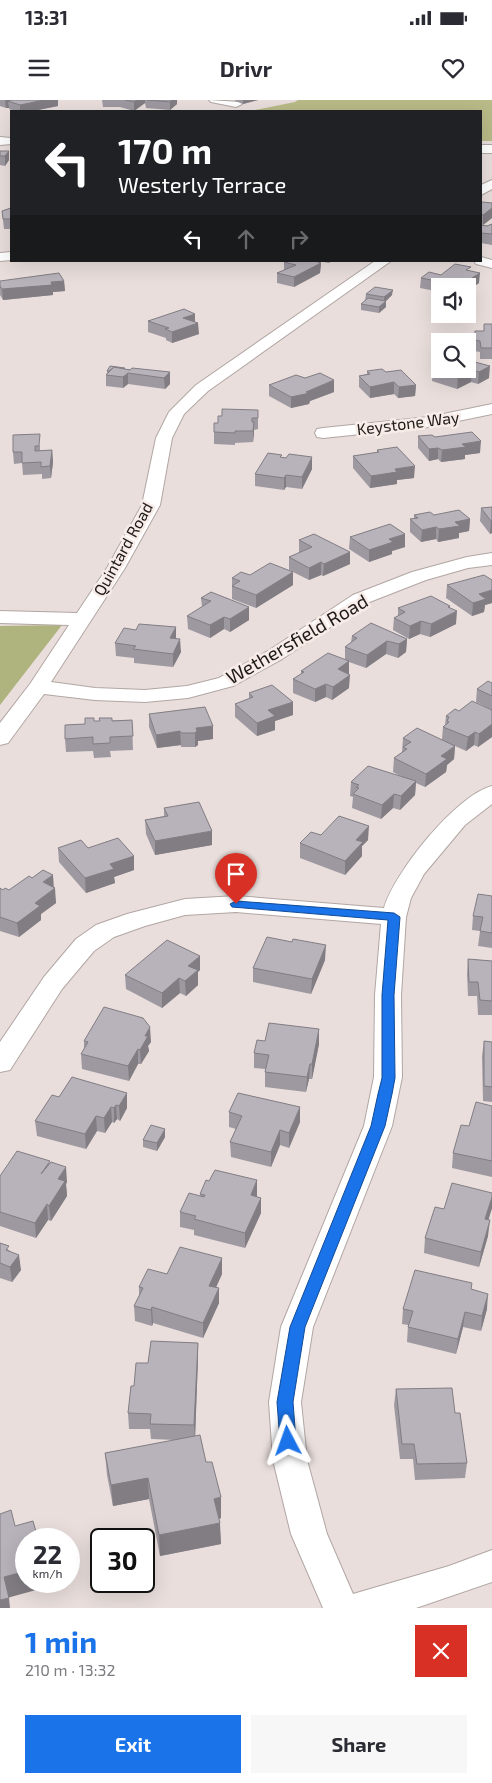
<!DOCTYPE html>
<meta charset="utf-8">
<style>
:root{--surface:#fff;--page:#f7f7f7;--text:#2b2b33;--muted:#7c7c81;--accent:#1a73e8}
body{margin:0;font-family:"Exo 2",sans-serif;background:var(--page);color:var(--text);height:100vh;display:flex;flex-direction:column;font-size:19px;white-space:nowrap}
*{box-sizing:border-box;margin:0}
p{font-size:16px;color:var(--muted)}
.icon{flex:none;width:28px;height:28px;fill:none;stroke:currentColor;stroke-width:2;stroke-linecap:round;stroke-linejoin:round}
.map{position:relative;height:1508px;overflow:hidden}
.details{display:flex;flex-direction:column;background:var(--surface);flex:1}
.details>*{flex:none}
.top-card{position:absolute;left:10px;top:10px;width:472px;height:152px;border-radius:0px;box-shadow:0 5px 20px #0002;background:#202124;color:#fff;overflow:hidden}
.fabs{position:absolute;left:431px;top:178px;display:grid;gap:10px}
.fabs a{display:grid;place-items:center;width:45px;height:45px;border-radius:0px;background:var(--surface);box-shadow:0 5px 20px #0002;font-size:25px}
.speed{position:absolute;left:15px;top:1428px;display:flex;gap:10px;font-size:25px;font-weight:700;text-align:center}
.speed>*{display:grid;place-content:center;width:65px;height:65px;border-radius:50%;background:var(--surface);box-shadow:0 5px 20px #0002;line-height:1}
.speed small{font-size:12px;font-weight:400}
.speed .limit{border:2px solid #111;border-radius:8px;background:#fff;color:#111}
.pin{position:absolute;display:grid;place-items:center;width:42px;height:42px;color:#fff;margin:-51px -21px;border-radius:50% 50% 50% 0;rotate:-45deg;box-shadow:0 0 5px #0007}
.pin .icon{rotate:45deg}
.me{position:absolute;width:55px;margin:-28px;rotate:356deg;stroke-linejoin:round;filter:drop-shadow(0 0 4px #0008)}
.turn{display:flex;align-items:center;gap:18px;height:105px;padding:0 25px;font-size:22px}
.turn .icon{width:65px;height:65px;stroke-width:2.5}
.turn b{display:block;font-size:35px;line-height:42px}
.lanes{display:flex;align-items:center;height:48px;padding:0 25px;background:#0003;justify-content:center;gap:25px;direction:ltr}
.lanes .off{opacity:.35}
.round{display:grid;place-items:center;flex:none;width:52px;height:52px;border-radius:0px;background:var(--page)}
.headline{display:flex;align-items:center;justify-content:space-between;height:85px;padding:0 25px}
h1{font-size:30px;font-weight:700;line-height:38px;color:var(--accent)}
.button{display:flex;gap:10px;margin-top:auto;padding:10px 25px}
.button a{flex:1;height:58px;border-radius:0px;background:var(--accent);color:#fff;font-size:20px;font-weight:700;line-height:58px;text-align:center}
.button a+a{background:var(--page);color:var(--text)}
.status{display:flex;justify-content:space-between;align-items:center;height:35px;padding:0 25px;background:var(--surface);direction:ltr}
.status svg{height:14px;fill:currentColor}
header{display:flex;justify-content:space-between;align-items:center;height:65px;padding:0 25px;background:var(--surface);font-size:22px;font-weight:700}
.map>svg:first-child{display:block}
.green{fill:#b8bb87}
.forest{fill:#afb37e}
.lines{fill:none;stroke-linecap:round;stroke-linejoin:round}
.minor-casing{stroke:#b1a6a3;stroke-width:2}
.minor{fill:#fff;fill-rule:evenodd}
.wall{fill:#9e99a1}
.shaded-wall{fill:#817d83}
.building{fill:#b8b2bb;stroke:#817d83}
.route{fill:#1a73e8;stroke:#114b97}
.labels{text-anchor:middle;stroke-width:5;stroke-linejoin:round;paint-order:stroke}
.far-street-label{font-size:16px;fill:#1d1a18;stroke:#f7ece8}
.street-label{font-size:19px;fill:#1d1a18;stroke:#f7ece8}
</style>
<div class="status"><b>13:31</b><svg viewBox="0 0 49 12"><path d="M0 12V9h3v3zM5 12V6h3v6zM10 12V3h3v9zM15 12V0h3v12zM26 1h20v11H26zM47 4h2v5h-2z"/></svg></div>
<header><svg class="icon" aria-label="menu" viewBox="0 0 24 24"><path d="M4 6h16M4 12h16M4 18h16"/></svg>Drivr<svg class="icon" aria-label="heart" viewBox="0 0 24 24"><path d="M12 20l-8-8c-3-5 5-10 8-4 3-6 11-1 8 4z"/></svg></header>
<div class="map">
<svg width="492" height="1508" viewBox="0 0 492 1508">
<rect width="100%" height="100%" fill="#e9dedb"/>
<polygon class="green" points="298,0 492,0 492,41 481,41 481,11 250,11 295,2"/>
<polygon class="forest" points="62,525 0,605 0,526"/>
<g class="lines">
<g class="minor-casing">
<g id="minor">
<polygon points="209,0 240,2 242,4 236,7 211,2"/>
<polygon points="0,37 11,38 11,44 0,45"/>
<rect x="481" y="45" width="11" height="8"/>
<polygon points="492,80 492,89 481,95 481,85"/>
<polygon points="11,152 11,160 0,161 0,153"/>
<polygon points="481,157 492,160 492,168 476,164 474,161 481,161"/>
<polygon points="375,161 391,161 208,291 184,314 172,338 160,405 125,468 51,582 95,588 145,590 187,586 219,578 268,551 353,495 412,472 467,457 492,453 492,465 468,468 426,480 367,503 282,559 233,586 188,598 145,602 95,600 44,594 8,643 0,645 0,623 30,584 69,525 0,523 0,511 77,513 107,468 142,405 156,338 169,312 196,285"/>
<polygon points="492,304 492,314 429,327 323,338 317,337 315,333 317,329 323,328 429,317"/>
<path d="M 492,686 L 492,704 L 465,725 L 424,774 L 411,798 L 406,817 L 401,895 L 402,977 L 392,1026 L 313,1227 L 301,1302 L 307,1360 L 327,1434 L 353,1494 L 449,1466 L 492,1450 L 492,1482 L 416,1508 L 323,1508 L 291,1434 L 273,1360 L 269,1302 L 281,1227 L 364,1026 L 374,977 L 375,895 L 381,824 L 236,812 L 185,815 L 145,826 L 114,837 L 94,851 L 62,889 L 10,970 L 0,972 L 0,942 L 44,877 L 76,839 L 96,825 L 127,814 L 185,799 L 236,796 L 384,808 C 394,773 456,695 492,686 Z"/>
</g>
</g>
<use href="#minor" class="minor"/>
</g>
<g class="wall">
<polygon points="0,0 58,0 58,6 33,11 14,11 9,9 9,8 6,8 0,6"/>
<polygon points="102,0 177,0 177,4 170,10 146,8 145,3 134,11 120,7 103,7"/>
<polygon points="235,0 258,0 243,4 235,1"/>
<polygon points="0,51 9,51 9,60 5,66 0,65"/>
<polygon points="481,102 492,103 492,118 483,125 481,124"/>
<polygon points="11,108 11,129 4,129 2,111"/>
<polygon points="492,124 492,145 481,143 481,125 487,126"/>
<polygon points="318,161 332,161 329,163"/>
<polygon points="284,162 321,163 320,173 294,187 277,183 277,173 284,170"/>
<polygon points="470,171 479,183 468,186 440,186 440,192 420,188 421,178"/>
<polygon points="0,181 64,181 65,191 53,192 53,195 3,200 0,195"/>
<polygon points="366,194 392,195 386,201 386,207 379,213 361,210 361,204 366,200 365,200"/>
<polygon points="148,221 195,222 199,234 172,243 166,240 166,238 148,232"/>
<polygon points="484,224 492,224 492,259 480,259 480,252 474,251 475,231 484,231"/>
<polygon points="468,262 489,278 478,284 471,282 457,289 432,281 433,270"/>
<polygon points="125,269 170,272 170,284 165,289 128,284 123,288 106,286 106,275 107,273 107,271"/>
<polygon points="367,271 386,272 416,285 415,296 398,298 394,294 370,298 359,287 359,276 367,274"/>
<polygon points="269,285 334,292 310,301 309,304 291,308 269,296"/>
<polygon points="258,310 258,329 254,330 253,342 235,343 235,345 214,344 214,323 218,323 222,316"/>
<polygon points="13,335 40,346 40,351 52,350 53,362 51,378 42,379 42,374 23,375 22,363 14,364 13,352"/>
<polygon points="418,336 435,337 480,353 465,355 465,359 441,362 438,359 429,361 418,348"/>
<polygon points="377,350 414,378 397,380 397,384 370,388 353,368 353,356 377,353"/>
<polygon points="282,357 312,369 302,389 286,387 284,390 255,386 255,374"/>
<polygon points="492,407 492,433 490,434 480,421 481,408"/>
<polygon points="414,415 434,415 470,419 469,431 459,433 459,438 438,442 436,439 421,442 410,432 410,419 414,419"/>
<polygon points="350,437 405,447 392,451 392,454 369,462 349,449"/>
<polygon points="299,440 350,452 350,464 323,476 321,475 309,480 293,472 293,485 256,508 232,499 232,478 292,471 289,470 289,457 299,453"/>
<polygon points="492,480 492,503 485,505 484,512 472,516 446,498 447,485"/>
<polygon points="211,492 249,520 230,532 224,529 210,538 188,529 187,516 202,507 201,498"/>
<polygon points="398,508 450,508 456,524 430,537 420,534 409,539 393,530 394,518 398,516"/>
<polygon points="176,527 176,539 181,552 173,567 134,563 134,558 116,556 115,543 136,530"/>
<polygon points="352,536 407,539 406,552 398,558 386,554 366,568 349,562 349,588 332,600 326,597 315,602 293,593 293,579 301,574 301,571 345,560 345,547 351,542"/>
<polygon points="492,583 492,637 478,647 474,645 466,651 455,646 454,659 447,665 446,672 425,687 416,683 415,695 400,710 393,708 381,719 352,708 353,697 350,696 351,682 404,678 393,672 394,658 402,652 403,638 442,639 443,627 445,625 446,616 459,611 490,609 476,602 477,589"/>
<polygon points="249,593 293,615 275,621 275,630 257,636 235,617 235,604 249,599"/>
<polygon points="149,614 213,639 198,641 198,645 195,647 181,647 181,645 157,648 149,627"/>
<polygon points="132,620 133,650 110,651 111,657 94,658 93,651 66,652 65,639 85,624 95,621"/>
<polygon points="164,708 212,745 155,755 146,734 145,720 164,716"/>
<polygon points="321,735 368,740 362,746 362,756 345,775 300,758 300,743"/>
<polygon points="58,748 88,748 134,756 134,770 114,777 115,783 86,793 59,762"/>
<polygon points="53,787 56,803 41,814 41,820 19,837 0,831 0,788 3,790 9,790"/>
<polygon points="492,796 492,848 478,846 480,831 472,830 473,816"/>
<polygon points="468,859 492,861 492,915 478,915 477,896 468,896 467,874"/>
<polygon points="325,860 311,894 253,882 253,868"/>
<polygon points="200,870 198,872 198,885 186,896 180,893 162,908 126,889 125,875"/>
<polygon points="84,941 151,942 148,946 149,951 141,964 138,964 129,981 82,969 81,954 84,949"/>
<polygon points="484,941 492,942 492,1002 483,1001 482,956"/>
<polygon points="319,944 312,979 309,979 306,992 265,987 265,969 254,968 254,953"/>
<polygon points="72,977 127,1008 120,1021 117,1019 114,1023 112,1022 105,1033 97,1031 86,1049 37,1036 35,1021 59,997"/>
<polygon points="492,1006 492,1077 452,1068 453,1053 469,1026"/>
<polygon points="229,1012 300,1022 289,1048 280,1045 271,1067 231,1057 230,1042 236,1029 229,1027"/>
<polygon points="165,1037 157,1051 143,1047 143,1040"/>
<polygon points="50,1063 67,1082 66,1084 67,1096 51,1121 48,1120 36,1138 0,1126 0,1076"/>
<polygon points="257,1080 257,1097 261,1098 261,1113 245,1148 194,1135 194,1130 180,1127 180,1112 200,1096 200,1094 209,1081"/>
<polygon points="492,1108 488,1120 488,1136 479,1167 424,1153 425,1138 444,1109"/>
<polygon points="0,1143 10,1151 21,1170 12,1182 0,1178"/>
<polygon points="167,1174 222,1174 216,1187 219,1203 203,1238 153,1223 152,1226 135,1221 134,1206 139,1196 139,1187"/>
<polygon points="472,1190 487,1209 481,1231 463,1227 456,1254 407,1242 408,1225 402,1224 403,1209"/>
<polygon points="198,1243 198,1258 195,1336 221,1397 221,1418 219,1419 221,1444 160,1456 149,1399 113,1406 107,1375 105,1353 176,1340 151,1339 150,1329 129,1329 128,1313 134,1286 148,1263"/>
<polygon points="396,1289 455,1313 467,1363 465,1378 415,1380 413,1359 400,1359 394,1305"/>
</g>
<g class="shaded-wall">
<polygon points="5,0 39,0 8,1 9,8 6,8"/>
<polygon points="44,0 58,0 58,6 33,11 20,11 20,5"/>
<polygon points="137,0 145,0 145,3 134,11 134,2"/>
<polygon points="172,0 177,0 177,4 170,10 170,2"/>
<polygon points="243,0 258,0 243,4"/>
<polygon points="9,51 9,60 5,66 5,56"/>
<polygon points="492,108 492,118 483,125 483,115"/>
<polygon points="321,163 320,173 294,187 294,177"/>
<polygon points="480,173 479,183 468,191 468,186 466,186 467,181"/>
<polygon points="455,179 455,182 457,181 456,186 452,186 453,180"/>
<polygon points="64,181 65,191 53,192 53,195 3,200 2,189"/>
<polygon points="393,190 392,195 384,203 384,197"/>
<polygon points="386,201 386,207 379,213 379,207"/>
<polygon points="195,214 195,224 198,223 199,234 172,243 172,232 183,218"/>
<polygon points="490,266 489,278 478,284 479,272"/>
<polygon points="472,270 471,282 457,289 458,278"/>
<polygon points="170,272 170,284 165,289 164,278"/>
<polygon points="128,273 128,284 123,288 123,277"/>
<polygon points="334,280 334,292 310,301 309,304 291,308 291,297 306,292"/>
<polygon points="394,282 394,294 370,298 370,287"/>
<polygon points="416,285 415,296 398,298 399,287"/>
<polygon points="254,322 254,334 253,342 253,331"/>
<polygon points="481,341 480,353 465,355 465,359 441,362 442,350 462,344"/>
<polygon points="438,348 438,359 429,361 429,349"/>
<polygon points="52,350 53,362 51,378 50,366"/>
<polygon points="312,357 312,369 302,389 302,377"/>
<polygon points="415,366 414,378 397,380 397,384 370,388 371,376 395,369"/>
<polygon points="286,375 286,387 284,390 284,378"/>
<polygon points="470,419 469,431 459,433 459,438 438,442 439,429 455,422"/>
<polygon points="491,421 492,421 492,433 490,434"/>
<polygon points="436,427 436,439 421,442 422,430"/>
<polygon points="405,434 405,447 392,451 392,454 369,462 369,450 389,439"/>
<polygon points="350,452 350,464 323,476 324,464"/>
<polygon points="321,462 321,475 309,480 309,468"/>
<polygon points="293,472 293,485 256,508 256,495"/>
<polygon points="492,490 492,503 485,505 484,512 472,516 473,503 479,494"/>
<polygon points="450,506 449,515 457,511 456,524 430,537 431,524"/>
<polygon points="249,507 249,520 230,532 230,519"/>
<polygon points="224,517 224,529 210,538 210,525"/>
<polygon points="421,521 420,534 409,539 410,526"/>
<polygon points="176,527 176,540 170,538"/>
<polygon points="180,539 181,552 173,567 173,554"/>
<polygon points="407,539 406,552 398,558 399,544"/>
<polygon points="387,541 386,554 366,568 367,555"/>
<polygon points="349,561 349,574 338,569"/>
<polygon points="350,575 349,588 332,600 333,587"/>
<polygon points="326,584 326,597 315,602 315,589"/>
<polygon points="293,602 293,615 275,621 275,630 257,636 257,623 268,610"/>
<polygon points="492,624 492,637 478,647 479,634"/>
<polygon points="213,626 213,639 198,641 198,645 195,647 195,633 196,628"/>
<polygon points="180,631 181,645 157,648 156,635"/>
<polygon points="475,632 474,645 466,651 468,637"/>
<polygon points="455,646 454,659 447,665 446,672 425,687 426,674 441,656"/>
<polygon points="416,681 415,695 400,710 401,696"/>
<polygon points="394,694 393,708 381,719 382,705"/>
<polygon points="369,726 368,740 362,746 362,756 345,775 345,761 356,740"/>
<polygon points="212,731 212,745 155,755 155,741"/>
<polygon points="134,756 134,770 114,777 115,783 86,793 85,778 110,764"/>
<polygon points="53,775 54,789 43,782"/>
<polygon points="55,788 56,803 41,814 41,820 19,837 17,823 35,803"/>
<polygon points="326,845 325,860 311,894 312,879"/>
<polygon points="200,856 200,870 198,872 198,885 186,896 185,881 188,866"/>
<polygon points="179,878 180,893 162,908 162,893"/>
<polygon points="150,927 151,942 148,946 149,951 141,964 140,950 145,936"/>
<polygon points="319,929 319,944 312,979 312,964"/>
<polygon points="138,949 138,964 129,981 128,966"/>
<polygon points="310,964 309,979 306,992 307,977"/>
<polygon points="127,993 127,1008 120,1021 119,1006"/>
<polygon points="116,1005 117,1019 114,1023 114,1008"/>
<polygon points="111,1007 112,1022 105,1033 104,1018"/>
<polygon points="300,1007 300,1022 289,1048 289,1033"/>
<polygon points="96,1016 97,1031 86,1049 85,1034"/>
<polygon points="165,1029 165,1037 157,1051 157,1043"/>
<polygon points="280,1030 280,1045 271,1067 271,1052"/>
<polygon points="66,1067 67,1082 66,1084 67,1096 51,1121 49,1106 58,1079"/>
<polygon points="257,1080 257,1096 251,1110 251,1095"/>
<polygon points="492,1097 492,1108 484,1134 485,1119"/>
<polygon points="261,1098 261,1113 245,1148 245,1133"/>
<polygon points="47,1104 48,1120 36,1138 35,1123"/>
<polygon points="490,1120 488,1136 479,1167 481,1152"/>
<polygon points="19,1155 21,1170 12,1182 10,1167"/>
<polygon points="222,1158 222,1174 210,1201 209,1186"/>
<polygon points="219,1188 219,1203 203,1238 203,1223"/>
<polygon points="488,1194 487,1209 481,1231 482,1216"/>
<polygon points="152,1207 153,1223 152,1226 151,1210"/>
<polygon points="465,1212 463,1227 456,1254 458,1239"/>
<polygon points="198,1243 198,1258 195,1341 194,1325"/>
<polygon points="148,1378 149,1399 113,1406 111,1385"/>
<polygon points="221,1397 221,1418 215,1420 214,1399"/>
<polygon points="220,1423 221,1444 160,1456 159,1435"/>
<polygon points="26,1471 26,1481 47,1481 47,1487 7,1498 4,1477"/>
<polygon points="9,1498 10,1508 0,1508 0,1500"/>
</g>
<g class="building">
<polygon points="11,0 44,0 20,5 8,1"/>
<polygon points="125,0 137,0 134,2"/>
<polygon points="147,0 172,0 170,2"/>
<polygon points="0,51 9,51 5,56 0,56"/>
<polygon points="481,102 482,102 492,103 492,108 483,115 481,114"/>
<polygon points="11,108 11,119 3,119 2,111"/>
<polygon points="492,124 492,134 481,133 481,125 487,126"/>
<polygon points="286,161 315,161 321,163 294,177 277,173 296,165 284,162"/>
<polygon points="455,164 471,167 466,170 480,173 467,181 455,179 453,180 457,181 452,184 421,178 429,172 441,175"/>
<polygon points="59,173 64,181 51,182 52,185 2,189 0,186 0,181"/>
<polygon points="375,187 393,190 384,197 366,194"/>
<polygon points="368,198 386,201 379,207 361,204"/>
<polygon points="184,209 195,214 183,218 198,223 172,232 165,229 169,228 148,221"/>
<polygon points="484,224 492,224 492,248 481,248 480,241 475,240 475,231 484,231"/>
<polygon points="471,261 490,266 479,272 472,270 458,278 433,270 440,266 440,269 468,269 468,262 469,262"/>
<polygon points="110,266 125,268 124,269 114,267 109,271 107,271"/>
<polygon points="114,267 130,270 132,268 170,272 164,278 128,273 123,277 106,275"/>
<polygon points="382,269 386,272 401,270 416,285 399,287 394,282 370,287 359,276 370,274 367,271"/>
<polygon points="320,273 334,280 306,292 310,293 291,297 269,285 296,275 305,278"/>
<polygon points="222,309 258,310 258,318 252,318 252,322 254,322 253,331 235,331 235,333 214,332 214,323 218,323 218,316 222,316"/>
<polygon points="472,332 481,341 462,344 466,347 442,350 438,348 429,349 418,336 432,335 435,337"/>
<polygon points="40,334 39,346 35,346 35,351 52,350 50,366 41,367 41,362 22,363 22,352 13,352 13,335"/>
<polygon points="397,347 415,366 395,369 397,372 371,376 353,356 379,352 377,350"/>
<polygon points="268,353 282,355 280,357 286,358 289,354 312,357 302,377 286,375 284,378 255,374"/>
<polygon points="492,407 492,421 491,421 481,408"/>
<polygon points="459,410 470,419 455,422 460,426 439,429 436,427 422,430 410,419 418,418 414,415 430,412 434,415"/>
<polygon points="390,424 405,434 389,439 393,442 369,450 350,437"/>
<polygon points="314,434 350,452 324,464 321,462 309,468 289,457 312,447 299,440"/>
<polygon points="270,463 293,472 256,495 232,486 240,481 232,478 241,472 250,475"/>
<polygon points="484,475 492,480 492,490 479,494 486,499 473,503 447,485"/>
<polygon points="211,492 249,507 230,519 224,517 210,525 187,516 211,501 201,498"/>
<polygon points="431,496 450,506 448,507 457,511 431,524 421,521 410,526 394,518 405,512 398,508"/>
<polygon points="371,523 407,539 399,544 387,541 367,555 345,547 357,538 352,536"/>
<polygon points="139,524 176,527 170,538 180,539 173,554 133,549 136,546 115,543 124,528 136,530"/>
<polygon points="328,553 349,561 338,569 350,575 333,587 326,584 315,589 293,579 304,572 301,571"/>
<polygon points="488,581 492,583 492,596 477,589"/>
<polygon points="272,585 293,602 268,610 275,616 257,623 235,604 253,597 249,593"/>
<polygon points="472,601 492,610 492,624 479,634 475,632 468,637 443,627 449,622 447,621 449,617 446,616 455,609 459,611"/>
<polygon points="205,607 213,626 196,628 197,631 195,633 181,633 180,631 156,635 149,614"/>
<polygon points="85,618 94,618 94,621 100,621 99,618 112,618 112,621 132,620 133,636 110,637 110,643 93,644 93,637 65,639 65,625 85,624"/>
<polygon points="417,628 455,646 441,656 447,659 426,674 394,658 407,649 403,647 411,642 403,638"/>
<polygon points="368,666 416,681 401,696 394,694 382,705 353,694 359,688 356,687 359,685 351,682"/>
<polygon points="199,702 212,731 155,741 145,720 168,716 164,708"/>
<polygon points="339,716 369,726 356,740 363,742 345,761 300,743 311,732 321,735"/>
<polygon points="118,738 134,756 110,764 114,769 85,778 58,748 81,740 88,748"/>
<polygon points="43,770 53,775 43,782 55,788 35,803 40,806 17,823 0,817 0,788 3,790 5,788 9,790 29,776 32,778"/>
<polygon points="478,794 492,796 492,833 480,831 483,817 473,816"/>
<polygon points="267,837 292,842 293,839 326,845 312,879 253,868"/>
<polygon points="167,840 200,856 188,866 198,870 185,881 179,878 162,893 125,875"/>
<polygon points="468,859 492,861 492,901 480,900 478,882 469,882"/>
<polygon points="104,907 143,918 150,927 145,936 148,936 140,950 138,949 128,966 81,954 88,942 84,941"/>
<polygon points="269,923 319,929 312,964 310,964 307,977 265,972 269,955 254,953 257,940 265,941"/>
<polygon points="484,941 492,942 492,987 484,986"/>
<polygon points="72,977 127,993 119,1006 116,1005 114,1008 111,1007 104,1018 96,1016 85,1034 35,1021 52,995 59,997"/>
<polygon points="238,993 300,1007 289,1033 280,1030 271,1052 230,1042 242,1016 229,1012"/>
<polygon points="476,1002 492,1006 492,1061 453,1053 461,1025 469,1026"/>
<polygon points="151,1025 165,1029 157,1043 143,1040"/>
<polygon points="17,1051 50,1061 41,1074 51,1062 66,1067 58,1079 65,1081 49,1106 47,1104 35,1123 0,1112 0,1076"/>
<polygon points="215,1070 257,1080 251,1095 261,1098 245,1133 194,1119 196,1116 180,1112 189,1093 204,1097 205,1095 200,1094 206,1080 209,1081"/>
<polygon points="452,1083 492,1093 492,1097 485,1119 490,1120 481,1152 425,1138 435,1107 444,1109"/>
<polygon points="0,1143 9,1146 6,1150 19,1155 10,1167 0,1163"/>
<polygon points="180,1147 222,1158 209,1186 219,1188 203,1223 152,1207 151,1210 134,1206 143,1188 139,1187 148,1169 167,1174"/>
<polygon points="415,1170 472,1183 471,1189 488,1194 482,1216 465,1212 458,1239 408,1227 413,1211 403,1209"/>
<polygon points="151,1241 198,1243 194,1325 150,1324 151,1314 128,1313 131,1286 134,1286 136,1263 148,1263"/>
<polygon points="452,1288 455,1313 460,1313 467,1363 417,1364 414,1344 402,1344 396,1289"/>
<polygon points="200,1335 206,1362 212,1362 221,1397 214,1399 220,1423 159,1435 148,1378 111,1385 105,1353"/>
<polygon points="11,1410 15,1426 33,1421 38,1439 26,1439 26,1471 4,1477 9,1498 0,1500 0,1414"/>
</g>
<polygon class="route" points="236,801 394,813 400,817 394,895 395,978 392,994 385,1026 305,1227 293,1302 296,1341 294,1346 288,1348 283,1346 280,1341 277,1302 290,1227 371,1026 378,994 382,978 382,895 388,820 232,807 230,804"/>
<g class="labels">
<g class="far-street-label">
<text transform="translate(408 323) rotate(-7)" y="6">Keystone Way</text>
<text transform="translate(123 449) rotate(-61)" y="6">Quintard Road</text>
</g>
<g class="street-label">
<text transform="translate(297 539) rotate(-30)" y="7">Wethersfield Road</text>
</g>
</g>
</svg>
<div class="fabs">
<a><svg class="icon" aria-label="sound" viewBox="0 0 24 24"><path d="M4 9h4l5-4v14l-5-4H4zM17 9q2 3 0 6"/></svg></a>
<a><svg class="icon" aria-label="search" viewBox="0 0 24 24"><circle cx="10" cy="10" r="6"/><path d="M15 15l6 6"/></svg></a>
</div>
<div class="speed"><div>22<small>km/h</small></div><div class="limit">30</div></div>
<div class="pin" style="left:236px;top:804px;background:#d93025"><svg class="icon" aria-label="arrive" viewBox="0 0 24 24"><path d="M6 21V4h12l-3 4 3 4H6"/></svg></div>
<svg class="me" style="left:288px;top:1341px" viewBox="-20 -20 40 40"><path d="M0-17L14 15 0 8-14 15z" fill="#1a73e8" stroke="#fff" stroke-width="4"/></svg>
<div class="top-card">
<div class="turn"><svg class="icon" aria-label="left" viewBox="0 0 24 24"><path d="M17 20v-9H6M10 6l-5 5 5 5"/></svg><div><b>170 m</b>Westerly Terrace</div></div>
<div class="lanes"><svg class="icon" aria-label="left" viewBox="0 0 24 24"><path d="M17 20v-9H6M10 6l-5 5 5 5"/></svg><svg class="icon off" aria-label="ahead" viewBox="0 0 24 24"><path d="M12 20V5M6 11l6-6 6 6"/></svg><svg class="icon off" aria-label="right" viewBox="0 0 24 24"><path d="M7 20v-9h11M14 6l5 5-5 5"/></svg></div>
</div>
</div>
<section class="details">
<div class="headline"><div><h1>1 min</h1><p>210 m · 13:32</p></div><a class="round" style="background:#d93025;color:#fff"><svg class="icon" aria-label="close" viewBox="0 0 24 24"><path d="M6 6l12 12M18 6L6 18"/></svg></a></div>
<div class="button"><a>Exit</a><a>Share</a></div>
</section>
